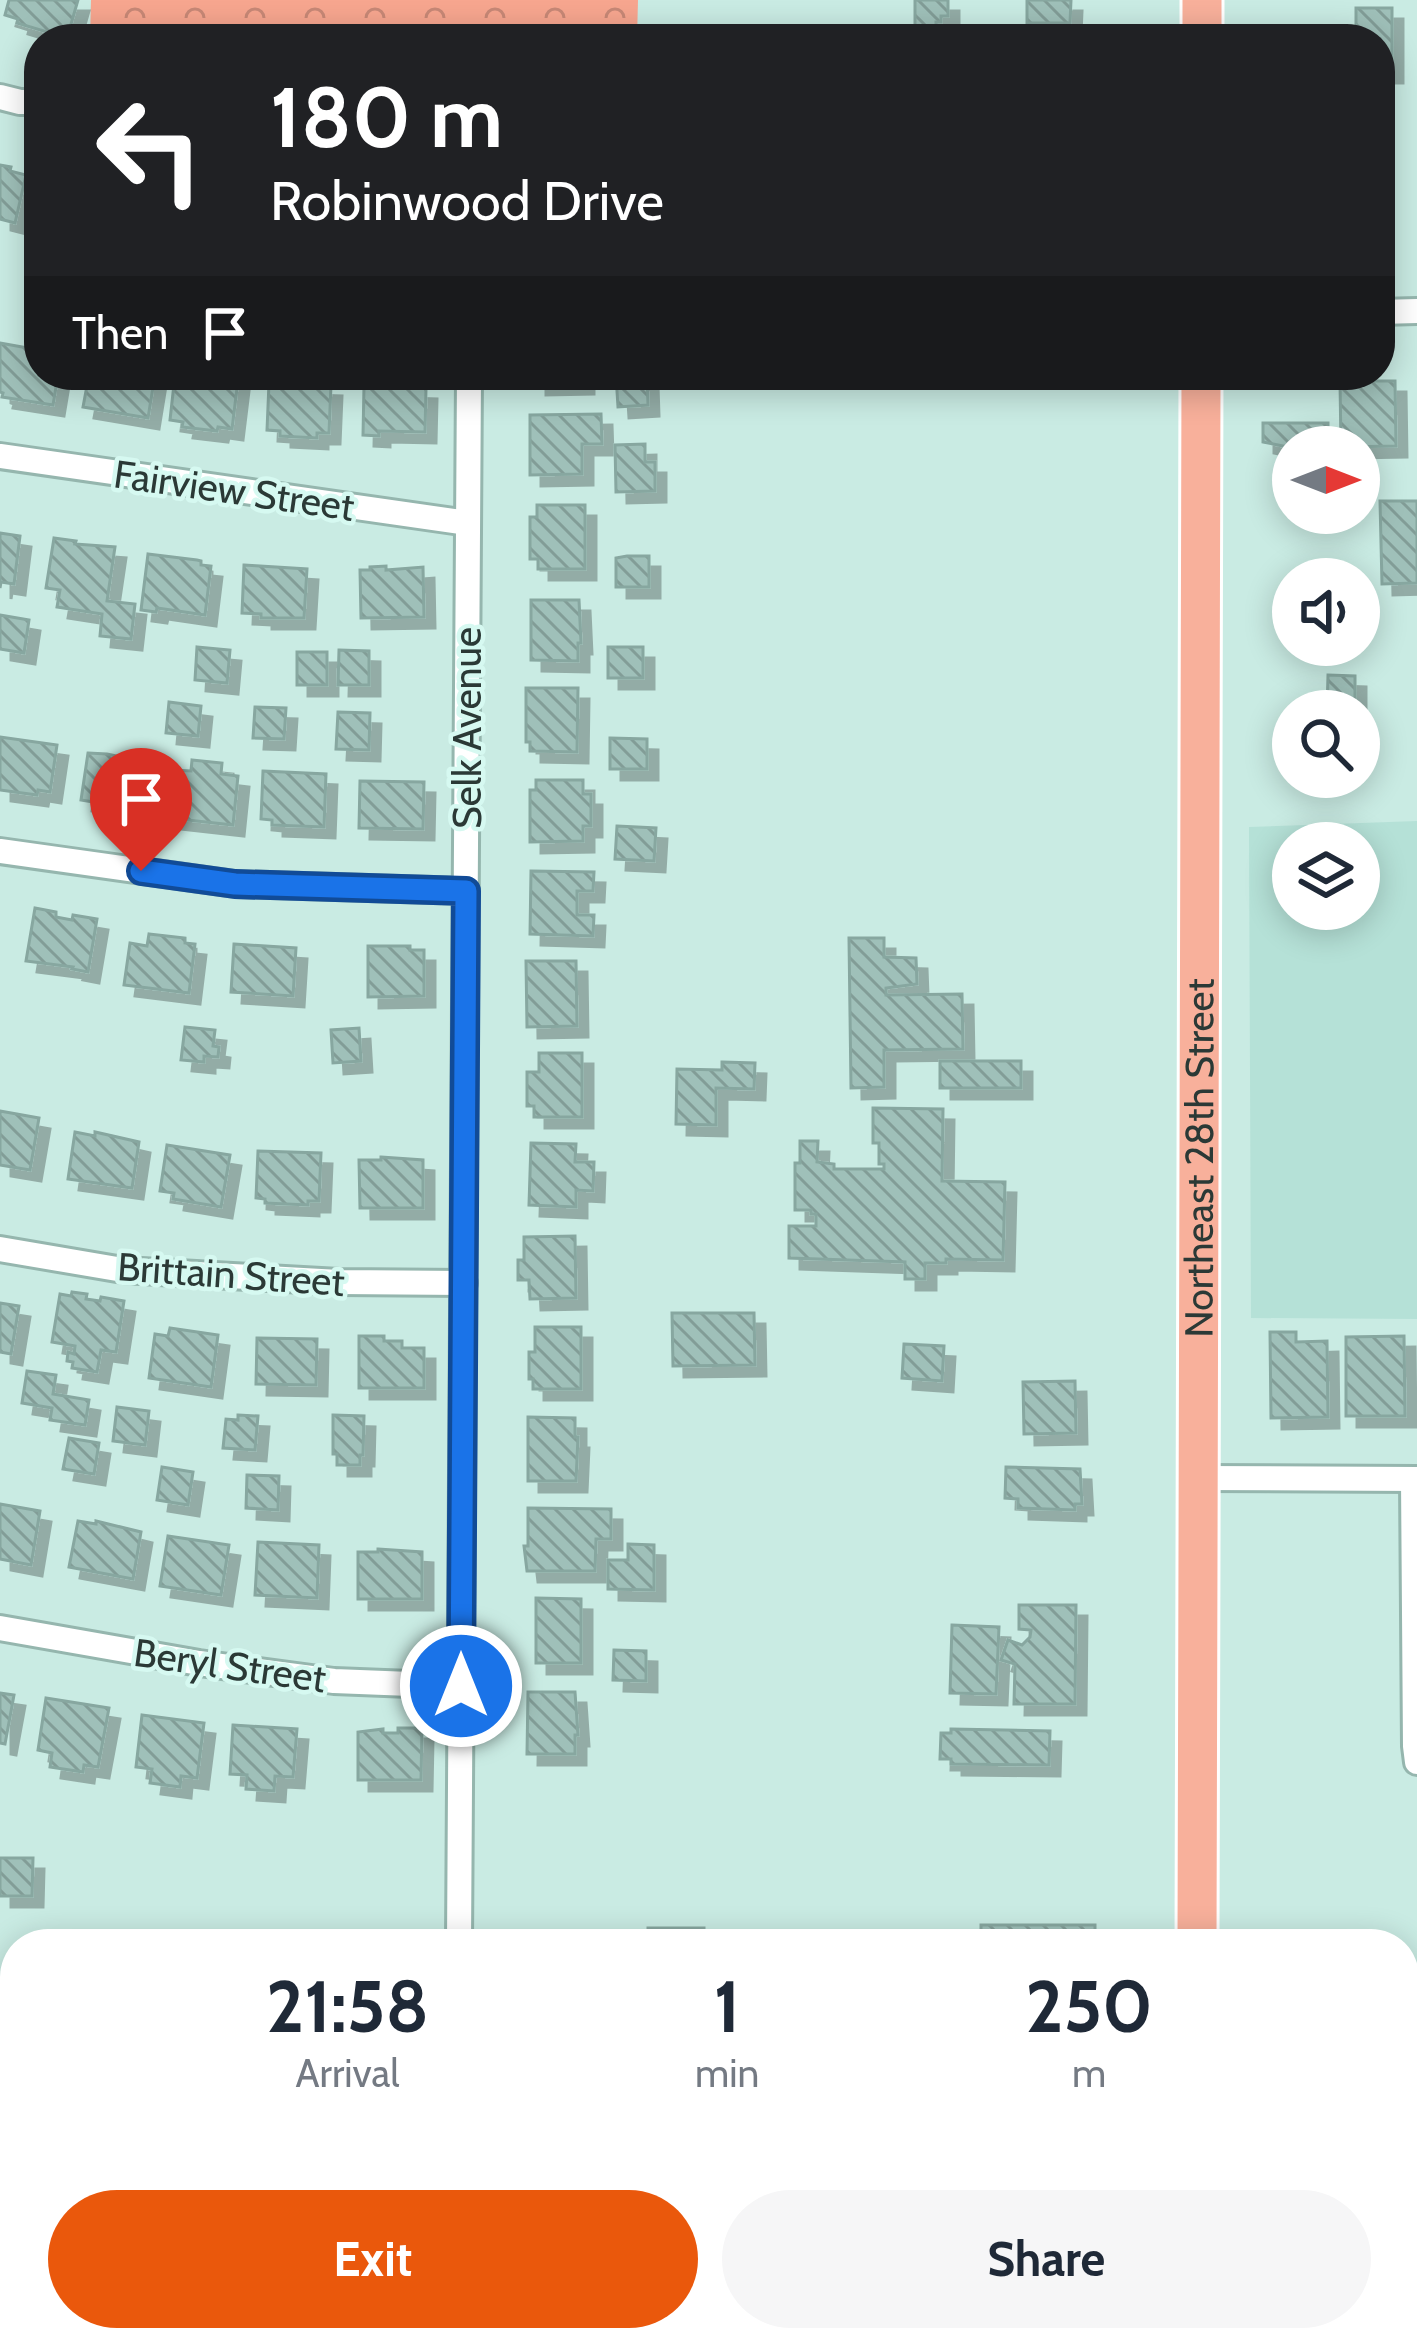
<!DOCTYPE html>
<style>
:root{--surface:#fff;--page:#f6f6f7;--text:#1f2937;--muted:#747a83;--accent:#ea580c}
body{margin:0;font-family:Cabin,sans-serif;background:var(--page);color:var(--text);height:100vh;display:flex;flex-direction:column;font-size:45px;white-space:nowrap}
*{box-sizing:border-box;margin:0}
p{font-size:39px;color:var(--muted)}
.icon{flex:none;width:66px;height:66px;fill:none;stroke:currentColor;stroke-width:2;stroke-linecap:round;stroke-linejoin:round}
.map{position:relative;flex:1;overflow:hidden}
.details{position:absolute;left:0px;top:1929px;width:1419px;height:423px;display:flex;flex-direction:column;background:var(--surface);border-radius:48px 48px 0 0;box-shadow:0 6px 30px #0003}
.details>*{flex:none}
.hud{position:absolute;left:24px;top:24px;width:1371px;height:366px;border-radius:48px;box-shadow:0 6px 30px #0003;background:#202124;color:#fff;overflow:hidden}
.needle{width:78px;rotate:90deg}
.controls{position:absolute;left:1272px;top:426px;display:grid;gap:24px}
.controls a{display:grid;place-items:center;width:108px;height:108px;border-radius:50%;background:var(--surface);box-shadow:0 6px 30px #0003;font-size:60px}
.pin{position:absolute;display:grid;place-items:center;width:102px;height:102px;color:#fff;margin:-123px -51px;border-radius:50% 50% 50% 0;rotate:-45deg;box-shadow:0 0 12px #0007}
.pin .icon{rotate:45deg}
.me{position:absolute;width:132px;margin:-66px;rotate:0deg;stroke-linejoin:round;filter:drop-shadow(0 0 9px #0008)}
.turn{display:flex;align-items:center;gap:42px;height:252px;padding:0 48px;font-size:54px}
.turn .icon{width:156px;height:156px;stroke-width:2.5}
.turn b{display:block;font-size:84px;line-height:102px}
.then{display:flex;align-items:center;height:114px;padding:0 48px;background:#0003;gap:24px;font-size:45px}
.eta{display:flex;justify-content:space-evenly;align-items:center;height:204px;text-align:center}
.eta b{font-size:72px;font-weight:700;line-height:84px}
.button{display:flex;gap:24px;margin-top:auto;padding:24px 48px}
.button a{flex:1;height:138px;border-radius:72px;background:var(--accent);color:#fff;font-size:48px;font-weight:700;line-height:138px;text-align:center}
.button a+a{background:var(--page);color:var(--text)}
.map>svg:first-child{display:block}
.built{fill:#b5e1d7;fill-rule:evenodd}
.park{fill:url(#park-crowns)}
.building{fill:url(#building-back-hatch);stroke:#87a7a0;stroke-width:3;filter:url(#shadow)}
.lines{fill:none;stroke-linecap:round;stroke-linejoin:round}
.minor-casing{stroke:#95b6ae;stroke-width:30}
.primary-casing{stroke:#fff;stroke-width:45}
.minor{stroke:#fff;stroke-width:24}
.primary{stroke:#f8b09b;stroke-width:39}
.route-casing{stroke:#114b97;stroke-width:30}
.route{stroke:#1a73e8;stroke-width:21}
.labels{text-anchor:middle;stroke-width:9;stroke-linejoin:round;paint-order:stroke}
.street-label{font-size:39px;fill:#2b3936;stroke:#d6f9f1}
</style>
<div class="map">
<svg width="1417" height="2351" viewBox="0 0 1417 2351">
<defs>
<pattern id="park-crowns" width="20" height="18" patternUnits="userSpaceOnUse" patternTransform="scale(3)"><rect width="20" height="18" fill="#f7a68f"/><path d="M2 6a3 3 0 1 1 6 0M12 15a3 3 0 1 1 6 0" fill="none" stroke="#c88876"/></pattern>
<pattern id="building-back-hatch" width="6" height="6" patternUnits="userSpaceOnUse" patternTransform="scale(3)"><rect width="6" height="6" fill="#9fc0b9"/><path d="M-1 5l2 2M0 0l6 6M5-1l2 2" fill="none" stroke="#829d97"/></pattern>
<filter id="shadow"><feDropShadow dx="11" dy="11" stdDeviation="0" flood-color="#0004"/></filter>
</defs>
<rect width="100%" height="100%" fill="#c9ebe3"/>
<path class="built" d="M 1417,821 L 1417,1319 L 1251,1318 L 1249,827 ZM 1293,843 L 1359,843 L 1359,909 L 1293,909 Z"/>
<polygon class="park" points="91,0 638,0 637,39 90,39"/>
<g class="building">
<polygon points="9,0 78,0 67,38 17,23 18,19 5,15"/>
<polygon points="915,0 948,0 948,16 941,16 941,22 936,22 936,29 915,29"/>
<polygon points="1027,0 1071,0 1070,23 1027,23"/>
<polygon points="1356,8 1392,8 1392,72 1380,72 1380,39 1349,39 1349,36 1356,36"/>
<polygon points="0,165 11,167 10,171 26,175 15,223 0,219"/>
<polygon points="0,343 39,350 39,375 58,375 53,405 2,397 3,393 0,392"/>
<polygon points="89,375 155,375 148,418 83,407"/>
<polygon points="175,375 238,380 232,429 218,427 217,431 182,427 183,422 170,420"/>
<polygon points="535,375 583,375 583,383 535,384"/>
<polygon points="616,375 647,375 648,405 618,407"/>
<polygon points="1340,381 1395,381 1396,446 1341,447"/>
<polygon points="269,383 331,385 329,433 317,433 317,438 280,436 280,431 267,430"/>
<polygon points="364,386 426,388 425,432 379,431 379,436 363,435"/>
<polygon points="601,414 602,444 582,444 582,474 530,475 530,415"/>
<polygon points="1263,423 1328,423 1328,447 1293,448 1263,442"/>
<polygon points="645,444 645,462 655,462 655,491 616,492 615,445"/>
<polygon points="1380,501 1417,501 1417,583 1382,584"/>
<polygon points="537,505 585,505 585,569 538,569 538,559 530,559 530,517 537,517"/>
<polygon points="0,533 20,536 14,584 1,582 0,588"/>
<polygon points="54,538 76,541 75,544 115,547 107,601 135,604 131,639 100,636 102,614 57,607 60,590 46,588"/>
<polygon points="148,554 197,560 201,561 201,565 211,566 205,615 157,608 156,612 141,610"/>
<polygon points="627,556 649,556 649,587 616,587 616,558"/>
<polygon points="244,565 307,569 304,618 261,618 261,614 242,613"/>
<polygon points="386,566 386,570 423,567 424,617 361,618 360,570 370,570 370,567"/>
<polygon points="531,600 579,600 581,643 578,643 578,661 531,660"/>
<polygon points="0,615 29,620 24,653 0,649"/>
<polygon points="197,647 230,650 227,683 195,680"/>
<rect x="608" y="647" width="35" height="31"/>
<polygon points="339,650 369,651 369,685 338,685"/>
<rect x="297" y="652" width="30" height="33"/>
<polygon points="1328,675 1355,676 1355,711 1327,711"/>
<polygon points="526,688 578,688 577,752 530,751 530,742 526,742"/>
<polygon points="169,702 201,706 198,736 166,733"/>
<polygon points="255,707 286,708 284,739 253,738"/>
<polygon points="338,712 370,713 369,750 336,749"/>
<polygon points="0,737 57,745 50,792 38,790 37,795 0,790"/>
<polygon points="610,738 647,739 647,769 610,769"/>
<polygon points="88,753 107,754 150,763 142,810 81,800"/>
<polygon points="192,760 222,763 221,774 238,776 233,825 169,818 174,770 191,771"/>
<polygon points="263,771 326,774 324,827 272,825 272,820 261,819"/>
<polygon points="536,780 583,780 583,794 591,794 591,826 583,826 583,841 530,842 530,790 536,790"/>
<polygon points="360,781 424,782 423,829 359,828"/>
<polygon points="617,826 656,828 654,861 615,859"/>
<polygon points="531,871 594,872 593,891 577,891 577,915 594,915 593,936 530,934"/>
<polygon points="35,908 56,912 56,917 72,920 73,915 97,919 88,972 72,969 73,967 26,961"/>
<polygon points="149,934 185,938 185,943 195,944 189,993 124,985 130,943 147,946"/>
<polygon points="849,938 884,938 884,957 916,958 917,984 886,988 886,995 962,994 963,1049 884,1050 884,1087 851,1088"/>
<polygon points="234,944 296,948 293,996 231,992"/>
<polygon points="368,946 410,946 410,950 424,950 424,996 368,997"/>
<polygon points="526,961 576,961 577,1026 527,1027"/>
<polygon points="185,1027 215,1030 213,1046 219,1047 218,1057 204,1056 204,1062 181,1060"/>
<polygon points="359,1028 361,1061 333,1063 331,1030"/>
<polygon points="539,1053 582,1053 582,1117 534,1117 534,1106 527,1106 527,1072 539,1072"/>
<rect x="940" y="1061" width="81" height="27"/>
<polygon points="722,1062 755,1063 754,1089 716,1088 716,1125 676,1124 677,1069 722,1070"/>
<polygon points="873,1108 943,1109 942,1181 1005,1182 1003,1260 946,1259 946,1263 925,1263 925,1279 905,1279 905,1262 789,1258 789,1226 816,1226 816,1214 811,1214 811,1210 795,1210 795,1163 800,1163 800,1141 818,1141 817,1162 834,1164 834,1169 884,1169 884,1164 879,1164 879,1143 873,1143"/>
<polygon points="0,1111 39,1118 30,1170 0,1165"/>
<polygon points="75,1132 95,1136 95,1132 139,1142 132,1188 68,1179"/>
<polygon points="531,1143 576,1144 575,1162 594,1162 593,1191 576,1190 576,1207 529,1205"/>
<polygon points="167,1145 230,1155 221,1207 173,1199 174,1193 160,1191"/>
<polygon points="258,1151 321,1153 319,1201 308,1201 308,1205 265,1203 265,1199 256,1198"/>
<polygon points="381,1157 423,1160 423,1208 360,1208 359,1160 381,1160"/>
<polygon points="575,1236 576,1298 530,1299 529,1280 518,1280 518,1260 524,1260 524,1237"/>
<polygon points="72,1292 87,1294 86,1299 100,1301 101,1297 124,1301 116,1352 101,1350 97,1372 72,1368 73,1362 67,1361 68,1352 74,1354 75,1346 52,1342 60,1294 71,1296"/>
<polygon points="0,1303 19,1306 11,1354 0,1352"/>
<polygon points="672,1313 754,1313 755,1365 673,1366"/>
<polygon points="535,1327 581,1327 581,1389 533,1389 533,1379 529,1379 529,1352 535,1352"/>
<polygon points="170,1328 218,1335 211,1387 149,1378 155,1334 168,1336"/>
<polygon points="1270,1332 1296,1332 1296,1342 1327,1341 1328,1417 1271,1418"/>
<polygon points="359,1336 384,1336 384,1341 402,1341 402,1348 424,1348 424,1388 359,1388"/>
<polygon points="1404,1336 1405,1416 1346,1416 1346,1337"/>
<polygon points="257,1338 317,1339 316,1385 256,1384"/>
<polygon points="904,1344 944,1346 942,1381 902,1378"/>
<polygon points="27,1371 56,1375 53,1394 89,1400 85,1425 50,1420 52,1408 22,1403"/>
<polygon points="1075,1381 1076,1433 1024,1434 1023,1382"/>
<polygon points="117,1407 149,1411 145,1445 113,1441"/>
<polygon points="238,1415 258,1416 255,1450 223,1448 226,1419 238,1420"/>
<polygon points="333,1415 364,1416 363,1455 360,1455 360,1465 337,1465 337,1454 333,1454"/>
<polygon points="528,1417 575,1418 575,1437 578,1437 576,1481 528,1481"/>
<polygon points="69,1438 99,1443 94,1474 63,1469"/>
<polygon points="162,1467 193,1472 188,1505 157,1500"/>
<polygon points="1006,1467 1080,1469 1082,1504 1075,1504 1075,1510 1018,1508 1018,1499 1005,1498"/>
<polygon points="247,1475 279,1476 278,1510 246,1508"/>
<polygon points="0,1504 40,1511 31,1565 0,1559"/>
<polygon points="528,1508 611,1509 611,1539 596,1539 595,1571 527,1571 524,1546 528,1546"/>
<polygon points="78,1521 96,1524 96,1521 141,1532 133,1579 69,1567"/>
<polygon points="168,1536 229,1545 221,1595 160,1586"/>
<polygon points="258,1542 319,1545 317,1598 255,1595"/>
<polygon points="628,1544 654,1545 654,1590 608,1589 608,1560 628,1560"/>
<polygon points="378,1549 422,1552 422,1599 358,1599 358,1552 378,1552"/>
<polygon points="536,1598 581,1599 581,1663 536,1663"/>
<polygon points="1019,1605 1076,1605 1075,1704 1014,1704 1015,1664 1001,1660 1008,1640 1022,1645 1030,1637 1031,1630 1019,1629"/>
<polygon points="952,1625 999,1627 996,1694 950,1693"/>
<polygon points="614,1650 646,1651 646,1681 613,1680"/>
<polygon points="528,1692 575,1692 578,1735 575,1735 575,1754 527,1754"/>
<polygon points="0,1693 14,1695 5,1744 0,1743"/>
<polygon points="46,1698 109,1708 98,1767 84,1765 83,1772 50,1767 52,1753 38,1750"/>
<polygon points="142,1715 204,1723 197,1778 181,1776 180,1787 150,1783 152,1769 136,1767"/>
<polygon points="233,1725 297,1729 293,1777 275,1776 274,1791 246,1789 247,1775 230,1774"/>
<polygon points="398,1728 422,1728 421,1780 358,1780 358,1732 383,1729 383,1733 398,1733"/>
<polygon points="951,1729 1050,1731 1049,1765 951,1764 951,1759 940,1759 941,1733 951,1733"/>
<polygon points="0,1858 33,1858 32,1896 0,1896"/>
<rect x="981" y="1925" width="114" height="19"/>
<rect x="648" y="1928" width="56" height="16"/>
<rect x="798" y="2337" width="306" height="14"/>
</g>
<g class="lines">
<g class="minor-casing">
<g id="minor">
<polyline points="0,97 20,102 39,102"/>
<polyline points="1380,312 1417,311"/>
<polyline points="0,456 468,523"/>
<polyline points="0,851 235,884 466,891"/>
<polyline points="0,1249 123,1270 339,1282 464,1283"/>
<polyline points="1199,1478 1417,1479"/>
<polyline points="1413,1479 1415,1746 1417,1762"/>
<polyline points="0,1628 199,1663 334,1681 461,1686"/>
<polyline points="459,1944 469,375"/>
<polyline points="1404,2249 1417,2249"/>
<polyline points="717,2351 735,2337"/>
</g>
</g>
<g class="primary-casing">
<g id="primary">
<polyline points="1202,39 1202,0"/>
<path id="s1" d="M 1197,1944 L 1201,375"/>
<polyline points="1196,2351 1196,2337"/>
</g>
</g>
<use href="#minor" class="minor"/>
<use href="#primary" class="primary"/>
</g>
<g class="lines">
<g class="route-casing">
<polyline id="route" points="141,871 235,884 466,891 461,1686"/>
</g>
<use href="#route" class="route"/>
</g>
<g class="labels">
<g class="street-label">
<text transform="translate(234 490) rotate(8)" y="14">Fairview Street</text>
<text transform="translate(467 728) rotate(-90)" y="14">Selk Avenue</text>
<text dy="14" stroke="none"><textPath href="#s1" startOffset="786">Northeast 28th Street</textPath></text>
<text transform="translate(231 1274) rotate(4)" y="14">Brittain Street</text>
<text transform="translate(230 1665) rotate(8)" y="14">Beryl Street</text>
</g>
</g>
</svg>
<div class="controls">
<a><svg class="needle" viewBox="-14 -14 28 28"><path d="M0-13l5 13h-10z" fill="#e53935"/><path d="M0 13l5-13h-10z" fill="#747a83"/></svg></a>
<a><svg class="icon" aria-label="sound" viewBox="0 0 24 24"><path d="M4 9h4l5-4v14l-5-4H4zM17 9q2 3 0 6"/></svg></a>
<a><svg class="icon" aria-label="search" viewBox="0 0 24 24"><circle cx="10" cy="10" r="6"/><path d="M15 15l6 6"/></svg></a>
<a><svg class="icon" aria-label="layers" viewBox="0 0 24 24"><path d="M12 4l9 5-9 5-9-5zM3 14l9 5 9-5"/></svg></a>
</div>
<div class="pin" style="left:141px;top:871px;background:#d93025"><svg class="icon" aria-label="arrive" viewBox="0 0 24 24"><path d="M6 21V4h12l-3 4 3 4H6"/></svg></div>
<svg class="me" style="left:461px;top:1686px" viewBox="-20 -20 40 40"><circle r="17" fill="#1a73e8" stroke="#fff" stroke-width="3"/><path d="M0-11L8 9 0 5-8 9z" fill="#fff"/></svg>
<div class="hud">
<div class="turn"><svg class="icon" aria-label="left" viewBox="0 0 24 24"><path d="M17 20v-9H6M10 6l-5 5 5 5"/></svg><div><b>180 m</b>Robinwood Drive</div></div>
<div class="then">Then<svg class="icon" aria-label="arrive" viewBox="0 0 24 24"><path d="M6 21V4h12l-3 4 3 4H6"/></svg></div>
</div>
<section class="details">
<div class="eta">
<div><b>21:58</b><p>Arrival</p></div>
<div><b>1</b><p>min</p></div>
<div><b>250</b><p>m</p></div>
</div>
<div class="button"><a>Exit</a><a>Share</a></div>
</section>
</div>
